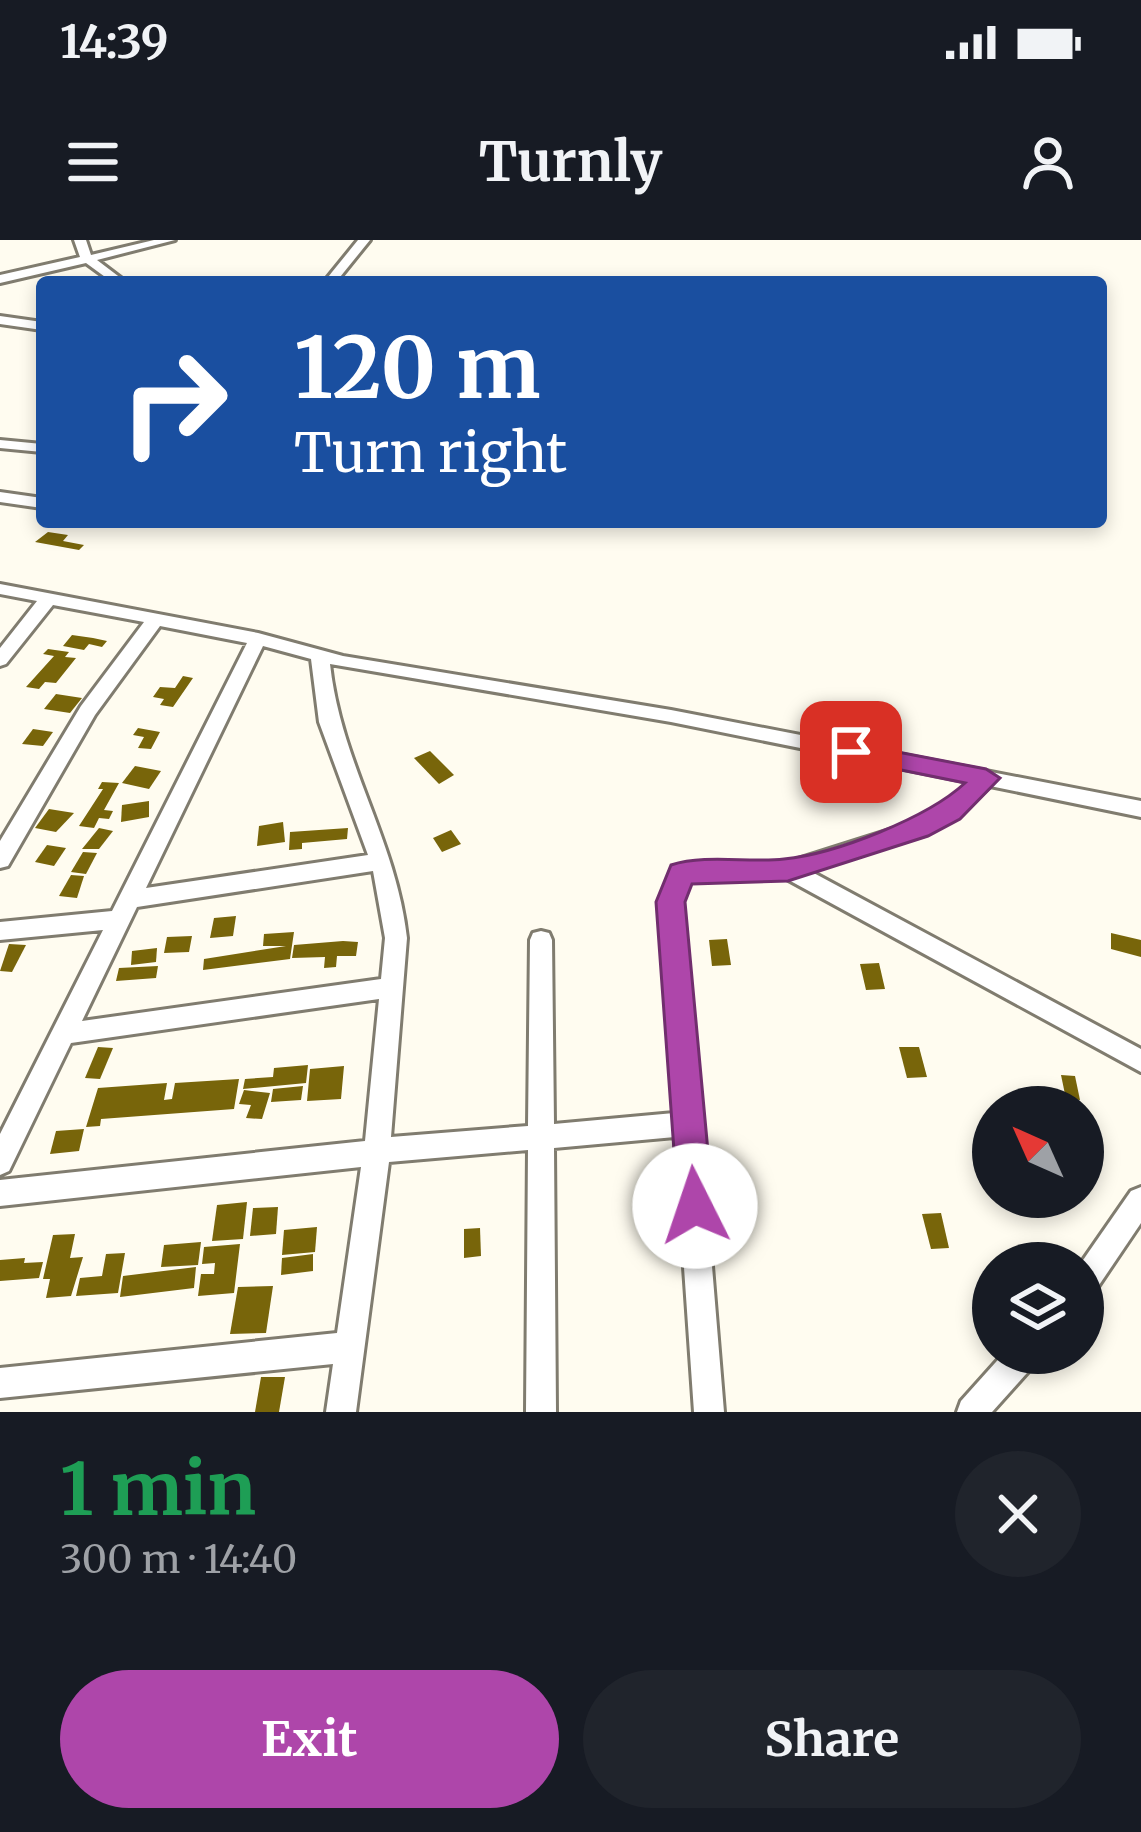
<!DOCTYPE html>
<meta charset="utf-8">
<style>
:root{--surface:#171b24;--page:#20242c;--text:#f1f3f6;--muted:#9ea1a6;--accent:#ae46aa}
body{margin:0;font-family:Merriweather,serif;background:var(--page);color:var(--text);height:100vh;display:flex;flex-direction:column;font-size:45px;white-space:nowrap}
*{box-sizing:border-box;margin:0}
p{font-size:39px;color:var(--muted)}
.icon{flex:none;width:66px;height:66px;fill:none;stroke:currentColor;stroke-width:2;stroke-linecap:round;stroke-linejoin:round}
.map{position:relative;height:1172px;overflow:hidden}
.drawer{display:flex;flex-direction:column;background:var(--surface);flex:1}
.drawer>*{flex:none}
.top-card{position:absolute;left:36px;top:36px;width:1071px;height:252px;border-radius:12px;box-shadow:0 6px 18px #0003;background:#1a4fa0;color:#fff;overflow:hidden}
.needle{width:78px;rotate:315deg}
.fabs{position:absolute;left:972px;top:846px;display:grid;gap:24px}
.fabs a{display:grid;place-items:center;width:132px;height:132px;border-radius:50%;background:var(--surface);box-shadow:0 6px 18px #0003;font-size:60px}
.pin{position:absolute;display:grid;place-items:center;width:102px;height:102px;color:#fff;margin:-51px;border-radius:24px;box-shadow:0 6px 18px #0006}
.me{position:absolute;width:132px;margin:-66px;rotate:356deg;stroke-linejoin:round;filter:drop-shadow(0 0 9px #0008)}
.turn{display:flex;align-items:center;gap:42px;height:252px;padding:0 60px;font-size:54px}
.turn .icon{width:156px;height:156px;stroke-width:2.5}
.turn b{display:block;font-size:84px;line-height:102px}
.round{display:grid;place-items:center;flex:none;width:126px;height:126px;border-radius:63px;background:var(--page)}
.overview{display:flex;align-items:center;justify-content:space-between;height:204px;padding:0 60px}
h1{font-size:72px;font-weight:700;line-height:90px;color:#1e9e55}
.button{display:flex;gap:24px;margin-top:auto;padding:24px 60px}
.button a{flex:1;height:138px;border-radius:72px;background:var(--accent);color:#fff;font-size:48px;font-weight:700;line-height:138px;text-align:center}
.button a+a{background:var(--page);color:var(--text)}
.status{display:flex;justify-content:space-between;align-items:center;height:84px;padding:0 60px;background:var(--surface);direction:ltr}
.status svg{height:33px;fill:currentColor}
header{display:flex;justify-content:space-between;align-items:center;height:156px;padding:0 60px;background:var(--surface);font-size:54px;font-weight:700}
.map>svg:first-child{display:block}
.building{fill:#78650a}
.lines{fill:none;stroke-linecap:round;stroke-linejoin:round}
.street-casing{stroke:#807c6f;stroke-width:6}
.street{fill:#fff;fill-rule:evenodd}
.route{fill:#ae46aa;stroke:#712e6e;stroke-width:3}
</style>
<div class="status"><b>14:39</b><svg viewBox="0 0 49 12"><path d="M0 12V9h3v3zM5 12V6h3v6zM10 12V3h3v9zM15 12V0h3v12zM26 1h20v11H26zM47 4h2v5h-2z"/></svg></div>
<header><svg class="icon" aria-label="menu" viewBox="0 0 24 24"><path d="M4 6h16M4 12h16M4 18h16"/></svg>Turnly<svg class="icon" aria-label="person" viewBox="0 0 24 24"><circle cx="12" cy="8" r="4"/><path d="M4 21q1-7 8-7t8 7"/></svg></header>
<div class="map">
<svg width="1141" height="1172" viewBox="0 0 1141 1172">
<rect width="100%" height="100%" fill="#fffcf0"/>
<g class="building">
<polygon points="48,292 68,295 63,301 84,305 79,310 35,302"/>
<polygon points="72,395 93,398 107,401 102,407 89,404 84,410 63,406"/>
<polygon points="48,409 69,412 65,417 76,418 56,443 45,442 39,449 26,447 54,416 43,414"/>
<polygon points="183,436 193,438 173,467 160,465 164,459 153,457 160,447 175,448"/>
<polygon points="56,454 82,458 70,473 44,469"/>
<polygon points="138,488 160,492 151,509 138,508 144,497 133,495"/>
<polygon points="33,489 53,492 43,506 22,504"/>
<polygon points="430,511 454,535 439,544 414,518"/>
<polygon points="135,526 161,531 149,549 122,543"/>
<polygon points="102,542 119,543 104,570 113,571 109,579 99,578 94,588 79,586 103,549 98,549"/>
<polygon points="149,561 149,577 121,582 122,565"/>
<polygon points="49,569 74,573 56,592 35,588"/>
<polygon points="283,582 285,602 257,606 259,586"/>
<polygon points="99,588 113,591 99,609 82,609"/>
<polygon points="348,588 347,599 302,603 302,609 289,610 290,592"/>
<polygon points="451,590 461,604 442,612 433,598"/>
<polygon points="47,605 66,608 54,626 35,622"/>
<polygon points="83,612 97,613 86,634 71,632"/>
<polygon points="71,635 84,636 77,658 59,656"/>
<polygon points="236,676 233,696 210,698 214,678"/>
<polygon points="294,692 290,719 203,730 204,719 286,706 263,706 264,694"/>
<polygon points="1111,693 1141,700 1141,717 1111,709"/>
<polygon points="192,696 189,712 164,713 167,697"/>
<polygon points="727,699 731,725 712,726 709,700"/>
<polygon points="343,701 358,702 356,716 337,716 336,727 324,728 325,717 292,718 294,705"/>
<polygon points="9,704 26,705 12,732 0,731"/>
<polygon points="157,708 156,722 131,725 132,711"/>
<polygon points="879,723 885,749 866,750 860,724"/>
<polygon points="158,726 156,738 116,741 119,728"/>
<polygon points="98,807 113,808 100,839 85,838"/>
<polygon points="899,807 919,807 927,837 907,838"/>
<polygon points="308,825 306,843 243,849 245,839 273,837 274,828"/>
<polygon points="344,826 341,859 307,861 310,829"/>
<polygon points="1061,835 1075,836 1080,860 1066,859"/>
<polygon points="239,839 234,869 101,879 100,886 86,887 98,848 167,843 164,860 172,859 175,843"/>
<polygon points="303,846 301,860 271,862 273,849"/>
<polygon points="244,850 270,853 262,879 246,878 251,865 239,864"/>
<polygon points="84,889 79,911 50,914 56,891"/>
<polygon points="247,962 243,999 212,1001 217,965"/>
<polygon points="278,967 276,994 250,996 253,968"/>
<polygon points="941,973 949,1008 931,1009 922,974"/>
<polygon points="317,987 315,1012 282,1015 284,990"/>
<polygon points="480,988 481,1016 464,1018 464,989"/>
<polygon points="75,994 70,1018 83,1017 71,1056 46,1058 50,1039 43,1039 53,995"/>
<polygon points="201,1002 198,1025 161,1027 164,1005"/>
<polygon points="240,1004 234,1053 198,1056 201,1034 214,1034 215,1023 202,1024 204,1007"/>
<polygon points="125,1013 118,1053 76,1056 80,1038 102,1036 106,1014"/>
<polygon points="313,1014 313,1031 281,1035 282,1018"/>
<polygon points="25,1018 24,1023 43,1022 39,1038 0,1041 0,1020"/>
<polygon points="196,1027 194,1048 120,1057 123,1036"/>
<polygon points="273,1046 266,1093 230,1094 238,1047"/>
<polygon points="261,1137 285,1137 279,1172 255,1172"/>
</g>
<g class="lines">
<g class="street-casing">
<g id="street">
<polygon points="74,0 86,0 91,15 154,0 175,0 97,20 126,42 112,42 86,23 0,43 0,35 80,17"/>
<polygon points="358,0 370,0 336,42 324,42"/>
<polygon points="0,76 42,82 42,90 0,84"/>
<polygon points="0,200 42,204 42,212 0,208"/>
<polygon points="0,252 42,258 42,268 0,262"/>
<path d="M 0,344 L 258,393 L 343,416 L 671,470 L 1141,561 L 1141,577 L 990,546 L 957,577 L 925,595 L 810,631 L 1141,809 L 1141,832 L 785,638 L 689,641 L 682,662 L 724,1172 L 694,1172 L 675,897 L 554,908 L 556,1172 L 526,1172 L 528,910 L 389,922 L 356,1172 L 326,1172 L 333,1124 L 0,1158 L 0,1128 L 337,1093 L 361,927 L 0,966 L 0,940 L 365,901 L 379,759 L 71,803 L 9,931 L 0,935 L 0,894 L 103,690 L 0,700 L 0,682 L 112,671 L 247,403 L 160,386 L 95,475 L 8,626 L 0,628 L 0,601 L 81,466 L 144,382 L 53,365 L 6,424 L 0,426 L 0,408 L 37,361 L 0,354 ZM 263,406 L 311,419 L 319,482 L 368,615 L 146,648 ZM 330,424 L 671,482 L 969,542 L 943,567 L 911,583 L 788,622 L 673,627 L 660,662 L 674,873 L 554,884 L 552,700 L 549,693 L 541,691 L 533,693 L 530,700 L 528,886 L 391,897 L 407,698 C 396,599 341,524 330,424 ZM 373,631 L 385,698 L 381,739 L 82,781 L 137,667 Z"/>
<polygon points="1141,947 1141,983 1093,1054 1083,1058 1081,1023 1131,951"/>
<polygon points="1004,1113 1039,1113 1035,1124 992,1172 957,1172 961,1161"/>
</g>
</g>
<use href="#street" class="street"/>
</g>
<path class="route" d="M 851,503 L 986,529 L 1000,538 L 960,579 L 928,596 L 788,641 L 692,644 L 685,662 L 713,966 L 708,978 L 695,983 L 683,978 L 678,966 L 656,662 L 671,625 C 706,614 748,623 784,619 C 835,614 927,578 965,543 L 842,518 L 839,512 Z"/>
</svg>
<div class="fabs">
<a><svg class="needle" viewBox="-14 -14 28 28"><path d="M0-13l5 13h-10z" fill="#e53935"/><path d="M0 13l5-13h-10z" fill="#9ea1a6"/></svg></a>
<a><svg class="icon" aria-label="layers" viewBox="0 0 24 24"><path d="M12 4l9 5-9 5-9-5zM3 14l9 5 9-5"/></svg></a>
</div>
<div class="pin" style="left:851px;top:512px;background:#d93025"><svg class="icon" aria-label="arrive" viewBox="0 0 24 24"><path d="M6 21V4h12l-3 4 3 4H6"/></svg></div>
<svg class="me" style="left:695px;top:966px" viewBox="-20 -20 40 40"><circle r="19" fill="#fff"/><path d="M0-13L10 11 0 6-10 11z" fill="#ae46aa"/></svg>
<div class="top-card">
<div class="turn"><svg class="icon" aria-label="right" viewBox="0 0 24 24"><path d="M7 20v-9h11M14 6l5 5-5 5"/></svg><div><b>120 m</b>Turn right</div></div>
</div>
</div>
<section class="drawer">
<div class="overview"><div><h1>1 min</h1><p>300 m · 14:40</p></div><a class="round"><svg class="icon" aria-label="close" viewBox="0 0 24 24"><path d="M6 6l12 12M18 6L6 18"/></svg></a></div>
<div class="button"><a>Exit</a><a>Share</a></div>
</section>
